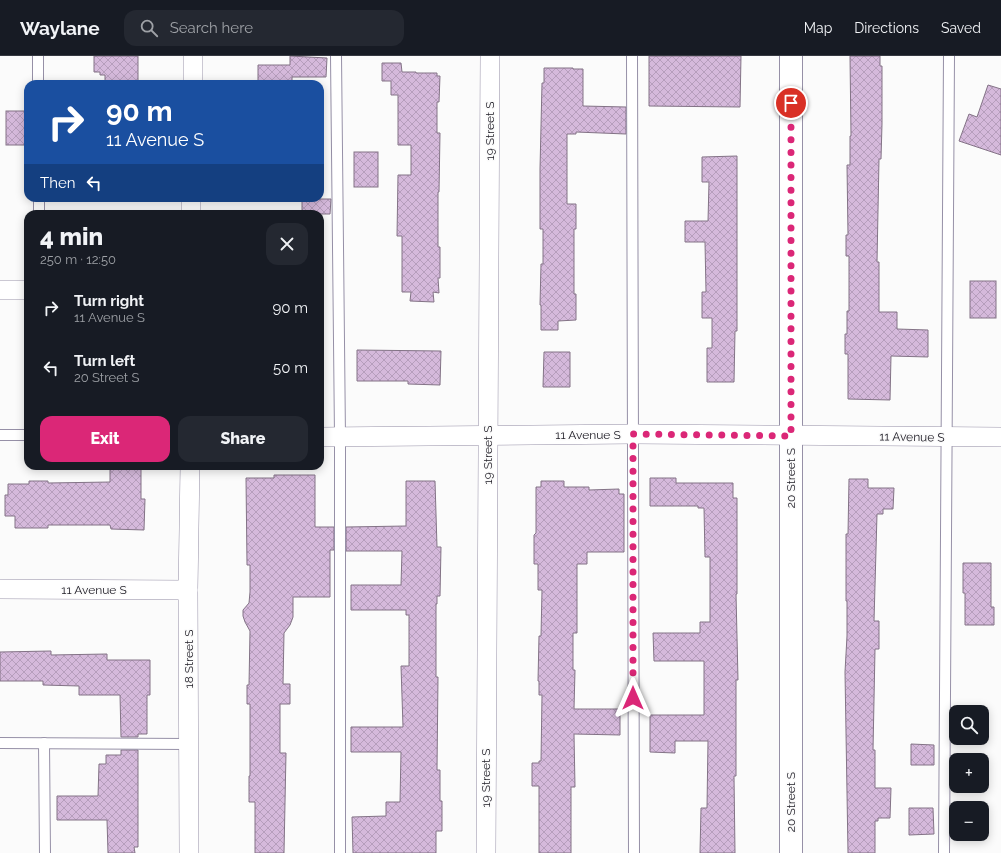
<!DOCTYPE html>
<meta charset="utf-8">
<style>
:root{--surface:#171b24;--page:#242831;--text:#f1f3f6;--muted:#9ea1a6;--line:#363941;--accent:#db2777}
body{margin:0;font-family:Raleway,sans-serif;background:var(--page);color:var(--text);height:100vh;display:flex;flex-direction:column;font-size:15px;white-space:nowrap}
*{box-sizing:border-box;margin:0}
p{font-size:13px;color:var(--muted)}
.icon{flex:none;width:22px;height:22px;fill:none;stroke:currentColor;stroke-width:2;stroke-linecap:round;stroke-linejoin:round}
.map{position:relative;flex:1;overflow:hidden}
.details{position:absolute;left:24px;top:154px;width:300px;height:260px;display:flex;flex-direction:column;background:var(--surface);border-radius:12px;box-shadow:0 2px 10px #0003}
.details>*{flex:none}
.hud{position:absolute;left:24px;top:24px;width:300px;height:122px;border-radius:12px;box-shadow:0 2px 10px #0003;background:#1a4fa0;color:#fff;overflow:hidden}
.buttons{position:absolute;left:949px;top:649px;display:grid;gap:8px}
.buttons a{display:grid;place-items:center;width:40px;height:40px;border-radius:8px;background:var(--surface);box-shadow:0 2px 10px #0003;font-size:20px}
.pin{position:absolute;display:grid;place-items:center;width:34px;height:34px;color:#fff;margin:-17px;border:2px solid #fff;border-radius:50%;box-shadow:0 1px 4px #0007}
.me{position:absolute;width:44px;margin:-22px;rotate:0deg;stroke-linejoin:round;filter:drop-shadow(0 0 3px #0008)}
.turn{display:flex;align-items:center;gap:14px;height:84px;padding:0 16px;font-size:18px}
.turn .icon{width:52px;height:52px;stroke-width:2.5}
.turn b{display:block;font-size:28px;line-height:34px}
.then{display:flex;align-items:center;height:38px;padding:0 16px;background:#0003;gap:8px;font-size:15px}
.round{display:grid;place-items:center;flex:none;width:42px;height:42px;border-radius:12px;background:var(--page)}
.overview{display:flex;align-items:center;justify-content:space-between;height:68px;padding:0 16px}
h1{font-size:24px;font-weight:800;line-height:30px}
.cta{display:flex;gap:8px;margin-top:auto;padding:8px 16px}
.cta a{flex:1;height:46px;border-radius:12px;background:var(--accent);color:#fff;font-size:16px;font-weight:800;line-height:46px;text-align:center}
.cta a+a{background:var(--page);color:var(--text)}
ul{padding:0;list-style:none}
li{display:flex;align-items:center;gap:12px;height:60px;padding:0 16px}
li div{flex:1}
li b{display:block;font-size:15px}
li em{font-style:normal}
header{display:flex;align-items:center;gap:24px;box-sizing:border-box;height:56px;padding:0 20px;background:var(--surface);border-bottom:1px solid var(--line)}
header strong{font-size:19px}
nav{display:flex;gap:22px;margin-inline-start:auto;font-size:14px}
.search{width:280px;height:36px;background:var(--page);display:flex;align-items:center;gap:10px;box-sizing:border-box;padding:0 14px;border-radius:12px;color:var(--muted);font-size:15px}
.map>svg:first-child{display:block}
.building{fill:url(#building-cross-hatch);stroke:#837386}
.lines{fill:none;stroke-linecap:round;stroke-linejoin:round}
.lane-casing{stroke:#9690a7;stroke-width:12}
.street-casing{stroke:#9690a7;stroke-width:20}
.secondary-casing{stroke:#9690a7;stroke-width:24}
.lane{stroke:#fff;stroke-width:10}
.street{stroke:#fff;stroke-width:19}
.secondary{stroke:#fff;stroke-width:22}
.route{stroke:#db2777;stroke-width:7;stroke-dasharray:0 12.6}
.labels{text-anchor:middle;stroke-width:3;stroke-linejoin:round;paint-order:stroke}
.street-label{font-size:12px;fill:#1c1a23;stroke:#fbfbfb}
</style>
<header>
<strong>Waylane</strong>
<div class="search"><svg class="icon" aria-label="search" viewBox="0 0 24 24"><circle cx="10" cy="10" r="6"/><path d="M15 15l6 6"/></svg>Search here</div>
<nav><a>Map</a><a>Directions</a><a>Saved</a></nav>
</header>
<div class="map">
<svg width="1001" height="797" viewBox="0 0 1001 797">
<defs>
<pattern id="building-cross-hatch" width="8" height="8" patternUnits="userSpaceOnUse"><rect width="8" height="8" fill="#d5b9db"/><path d="M0 0l8 8M0 8l8-8" fill="none" stroke="#b69ebc"/></pattern>
</defs>
<rect width="100%" height="100%" fill="#fbfbfb"/>
<g class="building">
<polygon points="94,0 138,0 138,28 105,28 105,19 100,19 100,16 94,16"/>
<polygon points="290,0 327,2 326,21 292,21 292,28 258,28 258,9 290,9"/>
<polygon points="649,0 741,0 740,51 649,50"/>
<polygon points="850,0 880,0 880,10 882,10 882,68 881,103 879,103 877,206 879,206 879,256 897,256 897,273 928,274 928,301 891,300 890,344 848,343 848,298 845,298 845,278 847,278 847,255 849,255 849,200 846,200 846,179 848,179 847,109 850,109 850,80 851,80"/>
<polygon points="382,7 401,7 402,16 416,16 416,17 437,17 437,20 440,20 439,46 437,46 437,77 440,77 439,136 438,136 438,191 440,191 440,222 438,222 439,237 433,236 434,246 410,245 411,236 402,236 402,180 397,180 398,119 411,119 411,89 398,89 398,39 391,39 391,25 382,25"/>
<polygon points="544,12 573,12 573,13 583,13 583,50 626,51 626,78 576,76 576,78 567,78 567,148 576,148 576,173 574,173 574,238 576,238 576,264 558,265 558,274 541,274 541,249 540,249 541,208 543,208 543,173 540,173 540,113 542,27 544,27"/>
<polygon points="988,29 1001,33 1001,99 959,85 969,58 977,61"/>
<rect x="6" y="55" width="22" height="34"/>
<rect x="354" y="96" width="24" height="35"/>
<polygon points="737,100 737,275 735,275 734,326 707,326 707,292 712,292 712,262 702,262 702,236 706,236 705,186 685,186 685,165 708,165 709,126 702,126 702,101"/>
<polygon points="302,143 331,143 330,158 302,158"/>
<rect x="970" y="225" width="26" height="37"/>
<polygon points="357,294 441,295 440,329 408,328 408,325 357,325"/>
<polygon points="544,296 570,296 570,331 543,331"/>
<polygon points="110,410 141,410 141,443 145,443 144,474 111,473 110,469 48,469 48,472 15,472 15,460 5,460 5,439 8,439 8,428 29,428 29,425 48,425 48,427 110,426"/>
<polygon points="274,419 315,419 315,471 334,471 334,494 330,494 330,541 293,541 293,561 290,569 284,577 283,628 290,628 290,648 280,648 280,697 286,697 284,797 255,797 255,746 249,746 249,720 250,720 250,648 247,648 247,629 249,629 250,575 245,566 243,560 243,554 249,547 250,536 250,509 247,509 246,422 274,422"/>
<polygon points="650,422 676,422 676,427 733,427 733,442 737,442 737,538 736,538 738,624 736,624 736,720 734,720 735,797 700,797 701,752 707,752 708,685 675,685 675,697 650,696 650,659 704,659 704,605 654,605 653,577 700,577 700,566 710,566 710,501 705,501 704,452 698,452 698,450 650,450"/>
<polygon points="849,423 868,423 868,432 894,432 893,453 883,453 883,458 877,458 874,565 879,565 879,593 875,593 873,694 875,694 875,732 891,732 890,762 878,762 878,765 875,765 875,797 848,797 845,616 847,580 847,545 846,545 846,478 848,478"/>
<polygon points="406,425 435,425 437,491 441,491 440,540 437,540 437,548 436,548 436,621 438,621 437,714 440,714 440,745 442,745 442,775 436,775 436,797 353,797 352,761 386,760 386,746 400,746 401,696 351,696 351,671 403,671 401,610 409,610 409,559 406,559 406,554 351,554 351,529 401,529 402,495 346,495 346,471 406,470"/>
<polygon points="541,425 564,425 564,431 589,431 589,434 619,433 619,438 624,438 624,496 587,496 587,508 577,508 577,577 573,577 573,614 575,614 574,653 620,653 620,679 574,678 575,731 571,731 571,797 539,797 539,730 532,730 532,707 539,707 539,705 541,705 542,639 539,639 539,625 538,625 539,580 541,580 542,534 538,534 538,508 534,508 534,479 536,477 536,431 541,431"/>
<polygon points="963,507 991,507 991,551 994,551 994,569 965,569 965,537 963,537"/>
<polygon points="51,595 51,599 107,598 107,604 150,604 150,639 147,639 147,678 138,678 138,681 121,681 120,639 79,639 79,630 43,629 43,625 0,625 0,596"/>
<polygon points="911,688 934,689 934,709 911,709"/>
<polygon points="121,694 138,694 138,791 134,791 135,797 108,797 107,764 57,764 57,740 98,740 99,708 106,708 106,699 121,699"/>
<polygon points="909,752 933,752 934,778 909,779"/>
</g>
<g class="lines">
<g class="lane-casing">
<g id="lane">
<polyline points="38,0 38,28"/>
<polyline points="336,0 340,381 340,797"/>
<polyline points="632,0 634,797"/>
<polyline points="39,142 39,158"/>
<polyline points="0,379 28,379"/>
<polyline points="0,687 189,688"/>
<polyline points="44,687 45,797"/>
<polyline points="944,797 949,0"/>
</g>
</g>
<g class="street-casing">
<g id="street">
<polyline points="193,28 193,0"/>
<polyline points="191,158 191,142"/>
<polyline points="0,234 28,234"/>
<polyline points="320,381 633,378 1001,381"/>
<polyline points="0,533 188,534"/>
<polyline points="189,797 188,534 190,410"/>
<polyline points="486,797 490,0"/>
</g>
</g>
<g class="secondary-casing">
<polyline id="secondary" points="791,0 791,797"/>
</g>
<use href="#lane" class="lane"/>
<use href="#street" class="street"/>
<use href="#secondary" class="secondary"/>
</g>
<g class="lines">
<polyline class="route" points="633,642 633,378 791,380 791,47"/>
</g>
<g class="labels">
<g class="street-label">
<text transform="translate(490 75) rotate(-90)" y="4">19 Street S</text>
<text x="588" y="383">11 Avenue S</text>
<text transform="translate(912 381) rotate(1)" y="4">11 Avenue S</text>
<text transform="translate(488 399) rotate(-90)" y="4">19 Street S</text>
<text transform="translate(791 422) rotate(-90)" y="4">20 Street S</text>
<text x="94" y="538">11 Avenue S</text>
<text transform="translate(189 603) rotate(-90)" y="4">18 Street S</text>
<text transform="translate(486 722) rotate(-90)" y="4">19 Street S</text>
<text transform="translate(791 746) rotate(-90)" y="4">20 Street S</text>
</g>
</g>
</svg>
<div class="buttons">
<a><svg class="icon" aria-label="search" viewBox="0 0 24 24"><circle cx="10" cy="10" r="6"/><path d="M15 15l6 6"/></svg></a>
<a>+</a>
<a>−</a>
</div>
<div class="pin" style="left:791px;top:47px;background:#d93025"><svg class="icon" aria-label="arrive" viewBox="0 0 24 24"><path d="M6 21V4h12l-3 4 3 4H6"/></svg></div>
<svg class="me" style="left:633px;top:642px" viewBox="-20 -20 40 40"><path d="M0-17L14 15 0 8-14 15z" fill="#db2777" stroke="#fff" stroke-width="4"/></svg>
<div class="hud">
<div class="turn"><svg class="icon" aria-label="right" viewBox="0 0 24 24"><path d="M7 20v-9h11M14 6l5 5-5 5"/></svg><div><b>90 m</b>11 Avenue S</div></div>
<div class="then">Then<svg class="icon" aria-label="left" viewBox="0 0 24 24"><path d="M17 20v-9H6M10 6l-5 5 5 5"/></svg></div>
</div>
<section class="details">
<div class="overview"><div><h1>4 min</h1><p>250 m · 12:50</p></div><a class="round"><svg class="icon" aria-label="close" viewBox="0 0 24 24"><path d="M6 6l12 12M18 6L6 18"/></svg></a></div>
<ul>
<li><svg class="icon" aria-label="right" viewBox="0 0 24 24"><path d="M7 20v-9h11M14 6l5 5-5 5"/></svg><div><b>Turn right</b><p>11 Avenue S</p></div><em>90 m</em></li>
<li><svg class="icon" aria-label="left" viewBox="0 0 24 24"><path d="M17 20v-9H6M10 6l-5 5 5 5"/></svg><div><b>Turn left</b><p>20 Street S</p></div><em>50 m</em></li>
</ul>
<div class="cta"><a>Exit</a><a>Share</a></div>
</section>
</div>
